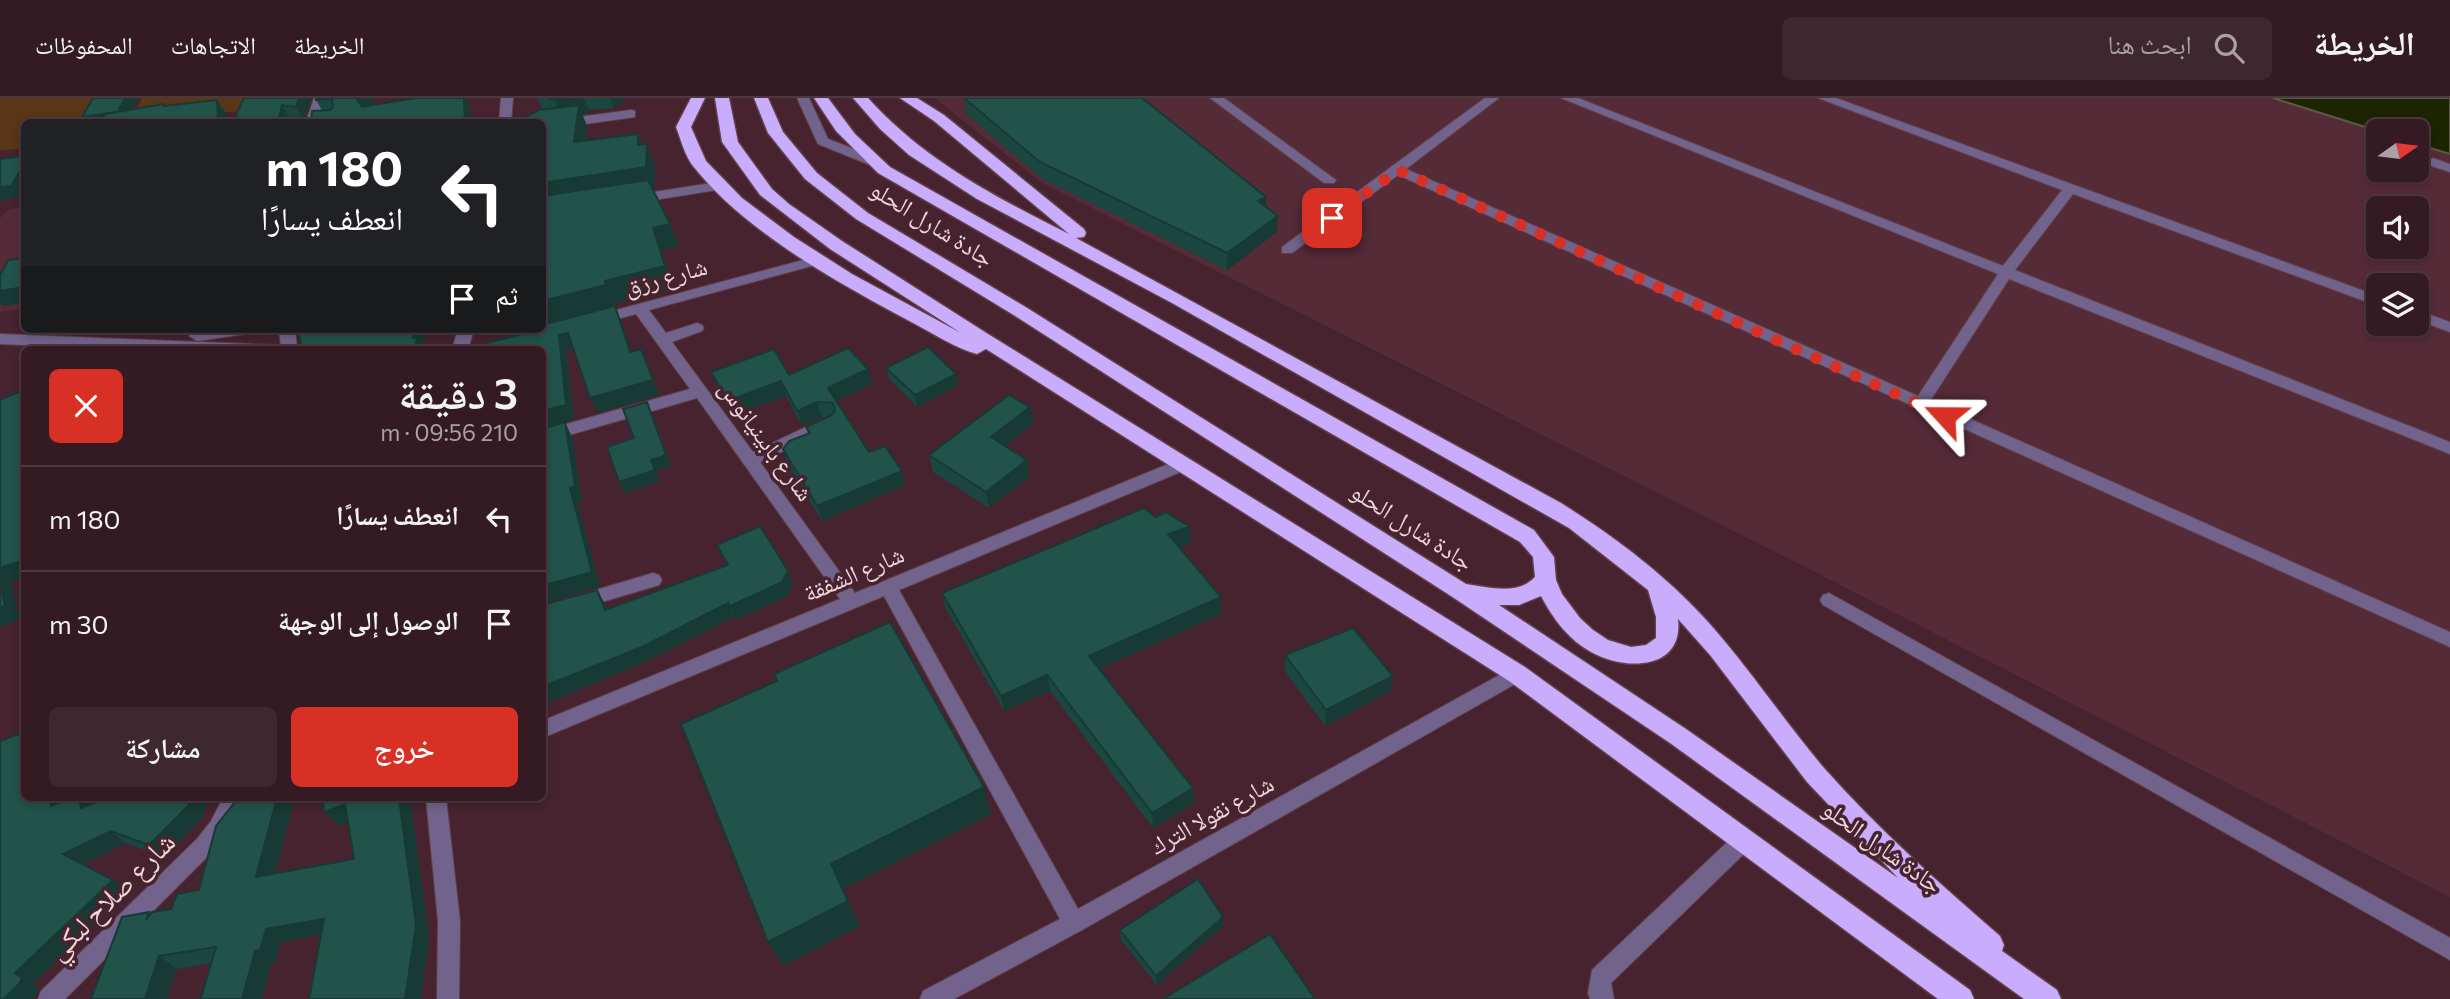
<!DOCTYPE html>
<html lang="ar">
<meta charset="utf-8">
<style>
:root{--surface:#341a22;--page:#3f272f;--text:#f1f3f6;--muted:#a9a1a5;--line:#4e3840;--accent:#d93025}
body{margin:0;font-family:Commissioner,"Noto Naskh Arabic",sans-serif;background:var(--page);color:var(--text);direction:rtl;height:100vh;display:flex;flex-direction:column;font-size:26px;white-space:nowrap}
*{box-sizing:border-box;margin:0}
p{font-size:23px;color:var(--muted)}
.icon{flex:none;width:38px;height:38px;fill:none;stroke:currentColor;stroke-width:2;stroke-linecap:round;stroke-linejoin:round}
.map{position:relative;flex:1;overflow:hidden;direction:ltr}
.sheet{position:absolute;left:21px;top:248px;width:525px;height:455px;display:flex;flex-direction:column;background:var(--surface);border-radius:10px;box-shadow:0 4px 10px #0003,0 0 0 2px var(--line);direction:rtl}
.sheet>*{flex:none}
.banner{position:absolute;left:21px;top:21px;width:525px;height:214px;border-radius:10px;box-shadow:0 4px 10px #0003,0 0 0 2px var(--line);direction:rtl;background:#202124;color:#fff;overflow:hidden}
.needle{width:46px;rotate:76deg}
.tools{position:absolute;left:2366px;top:21px;display:grid;gap:14px}
.tools a{display:grid;place-items:center;width:63px;height:63px;border-radius:10px;background:var(--surface);box-shadow:0 4px 10px #0003,0 0 0 2px var(--line);font-size:35px}
.pin{position:absolute;display:grid;place-items:center;width:60px;height:60px;color:#fff;margin:-30px;border-radius:14px;box-shadow:0 4px 10px #0006}
.me{position:absolute;width:77px;margin:-38px;rotate:294deg;stroke-linejoin:round;filter:drop-shadow(0 0 5px #0008)}
.turn{display:flex;align-items:center;gap:24px;height:147px;padding:0 28px;font-size:32px}
.turn .icon{width:91px;height:91px;stroke-width:2.5}
.turn b{display:block;font-size:49px;line-height:60px}
.then{display:flex;align-items:center;height:66px;padding:0 28px;background:#0003;gap:14px;font-size:26px}
.round{display:grid;place-items:center;flex:none;width:74px;height:74px;border-radius:10px;background:var(--page)}
.head{display:flex;align-items:center;justify-content:space-between;height:119px;padding:0 28px}
h1{font-size:42px;font-weight:600;line-height:52px}
.primary-button{display:flex;gap:14px;margin-top:auto;padding:14px 28px}
.primary-button a{flex:1;height:80px;border-radius:10px;background:var(--accent);color:#fff;font-size:28px;font-weight:600;line-height:80px;text-align:center}
.primary-button a+a{background:var(--page);color:var(--text)}
ul{padding:0;list-style:none}
li{display:flex;align-items:center;gap:21px;height:105px;padding:0 28px;border-top:2px solid var(--line)}
li div{flex:1}
li b{display:block;font-size:26px}
li em{font-style:normal}
header{display:flex;align-items:center;gap:42px;box-sizing:border-box;height:98px;padding:0 35px;background:var(--surface);border-bottom:2px solid var(--line)}
header strong{font-size:33px}
nav{display:flex;gap:38px;margin-inline-start:auto;font-size:24px}
.search{width:490px;height:63px;background:var(--page);display:flex;align-items:center;gap:18px;box-sizing:border-box;padding:0 24px;border-radius:10px;color:var(--muted);font-size:26px}
.map>svg:first-child{display:block}
.built{fill:#552b38;fill-rule:evenodd}
.green{fill:#583617}
.water{fill:#1d2401;stroke:#5c5a43;stroke-width:2}
.lines{fill:none;stroke-linecap:round;stroke-linejoin:round}
.minor-casing{stroke:#61404a;stroke-width:2}
.highway-casing{stroke:#61404a;stroke-width:3}
.minor{fill:#71638b;fill-rule:evenodd}
.highway{fill:#c9acfb;fill-rule:evenodd}
.wall{fill:#1c4740}
.shaded-wall{fill:#173a34}
.building{fill:#21534a;stroke:#173a34;stroke-width:2}
.route{stroke:#d93025;stroke-width:12;stroke-dasharray:0 21.6}
.labels{text-anchor:middle;stroke-width:7;stroke-linejoin:round;paint-order:stroke}
.street-label{font-size:24px;fill:#efd7dd;stroke:#46232e}
.near-street-label{font-size:28px;fill:#efd7dd;stroke:#46232e}
</style>
<header>
<strong>الخريطة</strong>
<div class="search"><svg class="icon" aria-label="search" viewBox="0 0 24 24"><circle cx="10" cy="10" r="6"/><path d="M15 15l6 6"/></svg>ابحث هنا</div>
<nav><a>الخريطة</a><a>الاتجاهات</a><a>المحفوظات</a></nav>
</header>
<div class="map">
<svg width="2450" height="901" viewBox="0 0 2450 901">
<rect width="100%" height="100%" fill="#46232e"/>
<g class="built">
<path d="M 935,0 L 2273,0 L 2378,33 L 2378,72 L 2417,72 L 2417,46 L 2450,56 L 2450,799 L 1803,468 L 1042,85 ZM 2378,110 L 2417,110 L 2417,149 L 2378,149 ZM 2378,187 L 2417,187 L 2417,226 L 2378,226 Z"/>
<polygon points="24,109 24,210 0,214 0,120 10,111"/>
</g>
<g class="green">
<polygon points="0,0 99,0 86,24 24,24 24,50 0,53"/>
<polygon points="142,0 258,0 251,12 129,24"/>
</g>
<polygon class="water" points="2273,0 2450,0 2450,56 2417,46 2417,33 2378,33"/>
<g class="lines">
<g class="minor-casing">
<g id="minor">
<polygon points="314,0 326,0 318,24 306,24"/>
<polygon points="501,0 513,0 511,24 499,24"/>
<polygon points="797,0 809,0 828,41 880,61 880,67 870,67 818,46"/>
<polygon points="1210,0 1224,0 1336,82 1334,85 1324,85"/>
<polygon points="1485,0 1499,0 1406,71 1918,298 1998,176 1561,0 1578,0 2003,168 2062,92 1818,0 1836,0 2378,198 2378,208 2073,96 2015,172 2450,344 2450,356 2009,181 1930,303 2450,534 2450,549 1398,77 1292,155 1282,155 1282,149"/>
<polygon points="631,12 635,13 635,19 542,32 541,24"/>
<polygon points="2433,60 2450,66 2450,74 2428,67 2426,64"/>
<polygon points="718,84 723,85 723,91 635,105 628,101 635,97"/>
<polygon points="818,158 825,162 823,165 649,212 666,235 697,225 702,227 704,230 702,233 672,244 753,354 823,321 835,321 837,325 835,329 760,364 855,495 1178,362 1184,360 1192,366 1190,370 899,492 1078,811 1510,571 1517,568 1524,571 1526,576 1524,581 1082,832 954,901 920,901 923,893 1060,821 884,498 542,640 542,623 840,501 697,300 542,345 542,333 690,291 636,216 595,227 588,222 590,219"/>
<polygon points="2417,212 2450,224 2450,234 2417,222"/>
<polygon points="211,231 253,231 245,236 197,243 189,238 192,235"/>
<polygon points="279,231 295,231 297,252 151,252 0,246 0,236 275,247 281,250"/>
<polygon points="458,231 474,231 468,252 452,252"/>
<polygon points="653,475 659,477 662,482 659,487 542,522 542,508"/>
<polygon points="1829,495 2450,840 2450,862 1823,507 1820,502 1823,497"/>
<polygon points="223,700 243,700 225,737 211,755 65,901 38,901 41,893 197,741 211,723"/>
<polygon points="426,700 446,700 460,823 459,901 437,901 438,823"/>
<polygon points="1744,733 1751,735 1754,742 1751,749 1611,885 1614,901 1590,901 1588,895 1592,872 1737,735"/>
</g>
</g>
<g class="highway-casing">
<g id="highway">
<path d="M 691,0 L 705,0 L 691,29 L 706,63 L 742,100 L 794,139 L 852,176 L 961,235 L 830,151 L 760,97 L 722,44 L 715,0 L 729,0 L 738,44 L 772,91 L 789,106 L 842,143 L 988,236 L 1525,569 L 1970,892 L 1974,901 L 1938,901 L 1509,583 L 986,251 L 977,256 C 955,250 934,236 915,226 C 840,186 746,135 693,68 C 685,58 681,42 676,29 Z"/>
<path d="M 754,0 L 768,0 L 783,34 L 817,75 L 868,115 L 1024,208 L 1466,486 C 1489,489 1517,498 1535,479 L 1533,459 L 1520,444 L 878,75 L 836,33 L 814,0 L 828,0 L 855,36 L 890,69 L 1534,432 L 1554,459 L 1556,482 L 1562,496 L 1580,520 L 1593,532 L 1608,542 L 1631,549 L 1646,547 L 1656,540 L 1656,519 L 1648,492 L 1569,430 L 1172,205 L 977,101 L 909,57 L 880,31 L 853,0 L 868,0 C 924,62 995,99 1069,136 L 934,23 L 900,0 L 917,0 L 944,17 L 1084,131 L 1086,135 L 1084,139 L 1076,140 L 1561,405 C 1615,439 1666,477 1709,525 C 1750,571 1784,623 1824,670 C 1878,731 1939,785 2000,838 L 2004,847 L 2002,853 L 2057,892 L 2061,901 L 2024,901 L 1670,645 L 1451,498 L 1012,216 L 856,121 L 805,81 L 768,35 ZM 1541,498 C 1553,521 1569,542 1591,554 C 1624,573 1684,573 1678,521 L 1710,557 L 1807,684 L 1898,780 L 1686,631 L 1499,507 L 1519,507 Z"/>
</g>
</g>
<use href="#minor" class="minor"/>
<use href="#highway" class="highway"/>
</g>
<g class="wall">
<polygon points="244,0 312,0 304,23 290,21"/>
<polygon points="316,0 372,7 416,0 466,0 470,9 471,23 322,12 316,2"/>
<polygon points="537,0 623,0 624,3 614,10 589,12 589,15 582,16 587,28 586,43 638,36 642,47 655,68 654,91 653,91 670,126 679,148 661,152 674,190 615,205 616,209 615,209 631,253 647,266 659,297 597,315 573,250 566,251 574,321 543,231 545,227 542,221 542,11"/>
<polygon points="964,0 1277,134 1227,172 1042,81 966,16"/>
<polygon points="886,270 958,287 917,309 889,281"/>
<polygon points="868,271 872,286 836,303 869,354 902,373 905,387 822,423 788,366 783,351 808,336 806,329 827,319 822,319 802,328 786,298 733,317 717,288 711,274 789,277"/>
<polygon points="1030,309 1033,326 1004,348 1027,362 1029,379 989,410 933,374 929,357"/>
<polygon points="1155,419 1190,446 1179,449 1221,516 1099,571 1193,690 1194,705 1153,730 1050,593 1004,613 946,511 942,495"/>
<polygon points="717,447 788,473 793,487 787,498 736,522 734,519 649,562 542,607 542,507 605,506 607,511 727,468"/>
<polygon points="1285,557 1390,593 1325,628 1285,573"/>
<polygon points="24,700 65,700 65,702 70,700 83,700 91,706 107,700 208,700 202,720 164,759 126,745 83,766 128,793 33,886 39,891 37,896 32,901"/>
<polygon points="323,700 410,700 429,840 421,901 309,901 321,836 281,844 275,864 271,865 262,901 197,901 201,900 211,865 177,871 166,901 91,901 149,814 151,816 171,811 199,792 294,702 275,775 354,761 348,724 338,727 324,714"/>
<polygon points="1223,819 1223,828 1157,887 1121,842 1120,832"/>
</g>
<g class="shaded-wall">
<polygon points="125,0 138,0 126,24 86,24 82,19"/>
<polygon points="299,0 312,0 304,23 296,9"/>
<polygon points="356,0 374,0 372,7 364,13"/>
<polygon points="464,0 466,0 470,9 471,24 465,24"/>
<polygon points="574,0 584,0 589,12 589,15 582,16 587,28 583,66 555,2"/>
<polygon points="610,0 623,0 624,3 614,10"/>
<polygon points="217,2 226,15 226,24 218,24"/>
<polygon points="282,7 290,21 289,24 278,24"/>
<polygon points="638,36 646,57 647,46 655,68 654,91 542,108 542,85 638,47"/>
<polygon points="24,66 24,92 20,99 4,101 0,105 0,89"/>
<polygon points="1266,99 1266,116 1258,103"/>
<polygon points="1278,118 1277,134 1227,172 1227,155"/>
<polygon points="670,126 679,148 661,152 674,190 615,205 616,209 615,209 621,223 636,268 630,254 546,228 542,221 542,203 605,183 653,130"/>
<polygon points="24,189 24,205 3,208 0,205 0,193"/>
<polygon points="415,231 426,231 422,248 424,252 415,252 413,240"/>
<polygon points="568,235 575,249 566,251 574,321 542,330 542,313 559,237"/>
<polygon points="641,251 659,297 597,315 590,300"/>
<polygon points="868,271 872,286 832,305 828,290"/>
<polygon points="956,276 958,287 917,309 915,297"/>
<polygon points="781,283 786,298 733,317 728,303"/>
<polygon points="647,304 671,368 656,373 660,383 625,395 619,384 651,362"/>
<polygon points="817,304 822,319 802,328 797,313"/>
<polygon points="1030,309 1033,326 994,356 991,339"/>
<polygon points="565,324 572,339 582,403 577,404 600,488 542,505 542,488 570,390"/>
<polygon points="1027,362 1029,379 989,410 986,394"/>
<polygon points="902,373 905,387 822,423 817,408"/>
<polygon points="24,408 24,480 11,484 20,521 0,529 0,470 23,409"/>
<polygon points="1190,429 1190,446 1169,452 1168,436"/>
<polygon points="788,473 793,487 787,498 736,522 730,508"/>
<polygon points="597,492 605,506 612,526 605,512"/>
<polygon points="1221,499 1221,516 1091,574 1089,558"/>
<polygon points="728,505 734,519 649,562 542,607 542,589"/>
<polygon points="1047,577 1050,593 1004,613 1001,598"/>
<polygon points="1393,578 1390,593 1325,628 1326,612"/>
<polygon points="984,689 991,716 843,791 860,828 783,868 768,844 831,766"/>
<polygon points="1193,690 1194,705 1153,730 1152,715"/>
<polygon points="50,700 65,700 67,720 51,708"/>
<polygon points="79,700 83,700 94,708 81,710"/>
<polygon points="191,700 208,700 202,720 164,759 149,747"/>
<polygon points="277,700 292,700 294,702 271,792 256,779"/>
<polygon points="399,700 410,700 429,840 421,901 405,901"/>
<polygon points="345,706 358,720 338,727 324,714"/>
<polygon points="111,733 126,745 79,768 63,756"/>
<polygon points="113,782 128,793 33,886 39,891 37,896 32,901 4,901 15,875"/>
<polygon points="1223,819 1223,828 1157,887 1156,878"/>
<polygon points="324,821 339,833 281,844 275,864 271,865 262,901 242,901 255,853 266,831"/>
<polygon points="159,858 177,871 166,901 145,901"/>
</g>
<g class="building">
<polygon points="93,0 125,0 118,14 82,19"/>
<polygon points="244,0 299,0 296,9 282,7 278,24 233,24"/>
<polygon points="316,0 356,0 362,9 416,0 464,0 465,24 471,22 471,24 311,24 312,13 330,12 333,9 332,1 316,2"/>
<polygon points="548,0 574,0 555,2"/>
<polygon points="964,0 1142,0 1266,99 1258,103 1278,118 1227,155 1040,64"/>
<polygon points="217,2 218,24 102,24 105,16 164,6 164,8"/>
<polygon points="579,7 574,44 638,36 638,47 647,46 646,69 542,85 542,24 523,24 524,20 539,12"/>
<polygon points="24,58 24,66 11,88 0,89 0,61"/>
<polygon points="648,82 670,126 653,130 665,168 605,183 606,187 542,203 542,98"/>
<polygon points="24,160 24,189 0,193 0,177 8,162"/>
<polygon points="615,208 630,254 641,251 653,282 590,300 568,235 559,237 566,307 542,313 542,252 473,252 486,245 543,231 542,227"/>
<polygon points="298,231 415,231 413,240 417,239 415,252 302,252"/>
<polygon points="257,246 259,252 239,252"/>
<polygon points="928,249 956,276 915,297 886,270"/>
<polygon points="848,250 868,271 828,290 869,354 885,348 902,373 817,408 783,351 789,343 810,335 806,329 832,317 835,312 833,305 817,304 797,313 781,283 728,303 711,274 774,251 789,277"/>
<polygon points="18,294 24,300 24,408 23,409 21,463 0,470 0,302"/>
<polygon points="1009,297 1030,309 991,339 1027,362 986,394 929,357"/>
<polygon points="647,304 666,357 651,362 655,372 619,384 607,349 634,340 623,311"/>
<polygon points="565,324 575,388 570,390 592,474 542,488 542,331"/>
<polygon points="1144,410 1155,419 1166,414 1190,429 1168,436 1221,499 1089,558 1193,690 1152,715 1047,577 1001,598 942,495"/>
<polygon points="760,428 788,473 782,484 730,508 728,505 642,549 542,589 542,507 597,492 605,512 728,467 717,447"/>
<polygon points="0,486 5,508 0,510"/>
<polygon points="890,524 984,689 831,766 848,803 768,844 681,626 777,583 774,576"/>
<polygon points="1353,530 1393,578 1326,612 1285,557"/>
<polygon points="24,634 24,700 50,700 51,708 70,700 79,700 81,710 107,700 191,700 188,708 149,747 111,733 63,756 113,782 15,875 22,880 19,886 4,901 0,901 0,643"/>
<polygon points="238,700 277,700 256,779 354,761 345,706 324,714 323,700 399,700 416,827 405,901 309,901 324,821 266,831 260,852 255,853 242,901 197,901 201,900 216,849 159,858 145,901 91,901 122,819 149,814 146,822 152,814 171,811 177,796 199,792 216,728"/>
<polygon points="1198,781 1223,819 1156,878 1120,832"/>
<polygon points="1270,836 1315,901 1163,901"/>
</g>
<g class="lines">
<polyline class="route" points="1332,120 1398,72 1945,318"/>
</g>
<g class="labels">
<g class="street-label">
<text transform="translate(932 126) rotate(32)" y="8">جادة شارل الحلو</text>
<text transform="translate(666 179) rotate(-15)" y="8">شارع رزق</text>
<text transform="translate(766 343) rotate(54)" y="8">شارع بابينيانوس</text>
<text transform="translate(1412 429) rotate(33)" y="8">جادة شارل الحلو</text>
<text transform="translate(854 476) rotate(-23)" y="8">شارع الشفقة</text>
<text transform="translate(1212 717) rotate(-29)" y="8">شارع نقولا الترك</text>
<text transform="translate(1882 749) rotate(36)" y="8">جادة شارل الحلو</text>
</g>
<g class="near-street-label">
<text transform="translate(111 798) rotate(-45)" y="10">شارع صلاح لبكي</text>
</g>
</g>
</svg>
<div class="tools">
<a><svg class="needle" viewBox="-14 -14 28 28"><path d="M0-13l5 13h-10z" fill="#e53935"/><path d="M0 13l5-13h-10z" fill="#a9a1a5"/></svg></a>
<a><svg class="icon" aria-label="sound" viewBox="0 0 24 24"><path d="M4 9h4l5-4v14l-5-4H4zM17 9q2 3 0 6"/></svg></a>
<a><svg class="icon" aria-label="layers" viewBox="0 0 24 24"><path d="M12 4l9 5-9 5-9-5zM3 14l9 5 9-5"/></svg></a>
</div>
<div class="pin" style="left:1332px;top:120px;background:#d93025"><svg class="icon" aria-label="arrive" viewBox="0 0 24 24"><path d="M6 21V4h12l-3 4 3 4H6"/></svg></div>
<svg class="me" style="left:1945px;top:318px" viewBox="-20 -20 40 40"><path d="M0-17L14 15 0 8-14 15z" fill="#d93025" stroke="#fff" stroke-width="4"/></svg>
<div class="banner">
<div class="turn"><svg class="icon" aria-label="left" viewBox="0 0 24 24"><path d="M17 20v-9H6M10 6l-5 5 5 5"/></svg><div><b>180 m</b>انعطف يسارًا</div></div>
<div class="then">ثم<svg class="icon" aria-label="arrive" viewBox="0 0 24 24"><path d="M6 21V4h12l-3 4 3 4H6"/></svg></div>
</div>
<section class="sheet">
<div class="head"><div><h1>3 دقيقة</h1><p>210 m · 09:56</p></div><a class="round" style="background:#d93025;color:#fff"><svg class="icon" aria-label="close" viewBox="0 0 24 24"><path d="M6 6l12 12M18 6L6 18"/></svg></a></div>
<ul>
<li><svg class="icon" aria-label="left" viewBox="0 0 24 24"><path d="M17 20v-9H6M10 6l-5 5 5 5"/></svg><div><b>انعطف يسارًا</b></div><em>180 m</em></li>
<li><svg class="icon" aria-label="arrive" viewBox="0 0 24 24"><path d="M6 21V4h12l-3 4 3 4H6"/></svg><div><b>الوصول إلى الوجهة</b></div><em>30 m</em></li>
</ul>
<div class="primary-button"><a>خروج</a><a>مشاركة</a></div>
</section>
</div>
